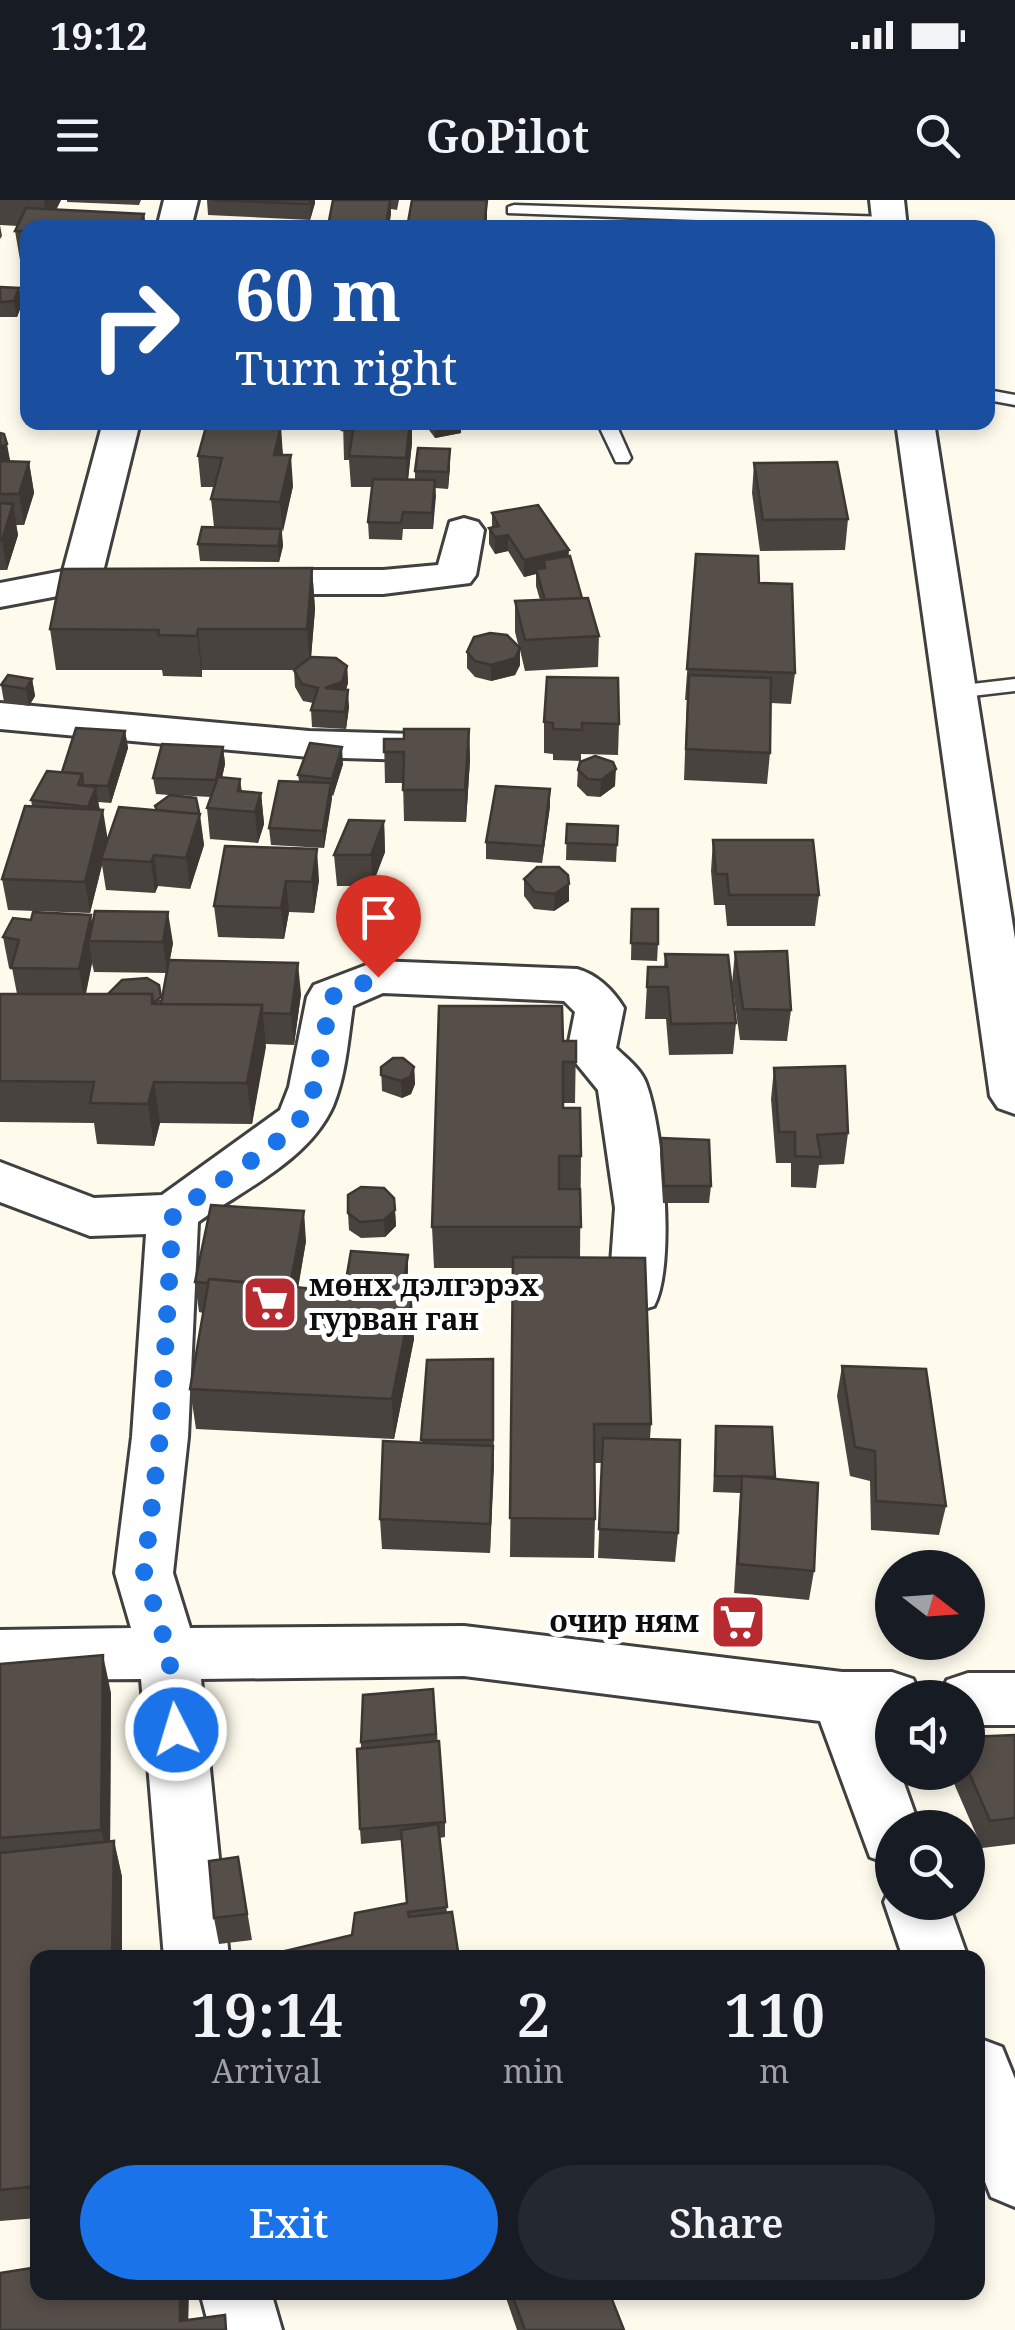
<!DOCTYPE html>
<meta charset="utf-8">
<style>
:root{--surface:#171b24;--page:#242831;--text:#f1f3f6;--muted:#9ea1a6;--accent:#1a73e8}
body{margin:0;font-family:"Noto Serif",serif;background:var(--page);color:var(--text);height:100vh;display:flex;flex-direction:column;font-size:38px;white-space:nowrap}
*{box-sizing:border-box;margin:0}
p{font-size:32px;color:var(--muted)}
.icon{flex:none;width:55px;height:55px;fill:none;stroke:currentColor;stroke-width:2;stroke-linecap:round;stroke-linejoin:round}
.map{position:relative;flex:1;overflow:hidden}
.sheet{position:absolute;left:30px;top:1750px;width:955px;height:350px;display:flex;flex-direction:column;background:var(--surface);border-radius:20px;box-shadow:0 5px 15px #0003}
.sheet>*{flex:none}
.guide{position:absolute;left:20px;top:20px;width:975px;height:210px;border-radius:20px;box-shadow:0 5px 15px #0003;background:#1a4fa0;color:#fff;overflow:hidden}
.needle{width:65px;rotate:107deg}
.tools{position:absolute;left:875px;top:1350px;display:grid;gap:20px}
.tools a{display:grid;place-items:center;width:110px;height:110px;border-radius:50%;background:var(--surface);box-shadow:0 5px 15px #0003;font-size:50px}
.pin{position:absolute;display:grid;place-items:center;width:85px;height:85px;color:#fff;margin:-102px -42px;border-radius:50% 50% 50% 0;rotate:-45deg;box-shadow:0 0 10px #0007}
.pin .icon{rotate:45deg}
.me{position:absolute;width:110px;margin:-55px;rotate:355deg;stroke-linejoin:round;filter:drop-shadow(0 0 8px #0008)}
.turn{display:flex;align-items:center;gap:35px;height:210px;padding:0 50px;font-size:45px}
.turn .icon{width:130px;height:130px;stroke-width:2.5}
.turn b{display:block;font-size:70px;line-height:85px}
.eta{display:flex;justify-content:space-evenly;align-items:center;height:170px;text-align:center}
.eta b{font-size:60px;font-weight:600;line-height:70px}
.cta{display:flex;gap:20px;margin-top:auto;padding:20px 50px}
.cta a{flex:1;height:115px;border-radius:60px;background:var(--accent);color:#fff;font-size:40px;font-weight:600;line-height:115px;text-align:center}
.cta a+a{background:var(--page);color:var(--text)}
.status{display:flex;justify-content:space-between;align-items:center;height:70px;padding:0 50px;background:var(--surface);direction:ltr}
.status svg{height:28px;fill:currentColor}
header{display:flex;justify-content:space-between;align-items:center;height:130px;padding:0 50px;background:var(--surface);font-size:45px;font-weight:600}
.map>svg:first-child{display:block}
.lines{fill:none;stroke-linecap:round;stroke-linejoin:round}
.service-casing{stroke:#404040;stroke-width:5}
.minor-casing{stroke:#404040;stroke-width:6}
.service{fill:#fff;fill-rule:evenodd}
.minor{fill:#fff;fill-rule:evenodd}
.wall{fill:#49433f;fill-rule:evenodd}
.shaded-wall{fill:#3c3733}
.building{fill:#554e49;stroke:#3c3733;stroke-width:2.5}
.route{stroke:#1a73e8;stroke-width:18;stroke-dasharray:0 32.4}
.labels{text-anchor:middle;stroke-width:10;stroke-linejoin:round;paint-order:stroke}
.poi-label{font-size:30px;font-weight:bold;fill:#0d0d0d;stroke:#fff;text-anchor:start}
</style>
<div class="status"><b>19:12</b><svg viewBox="0 0 49 12"><path d="M0 12V9h3v3zM5 12V6h3v6zM10 12V3h3v9zM15 12V0h3v12zM26 1h20v11H26zM47 4h2v5h-2z"/></svg></div>
<header><svg class="icon" aria-label="menu" viewBox="0 0 24 24"><path d="M4 6h16M4 12h16M4 18h16"/></svg>GoPilot<svg class="icon" aria-label="search" viewBox="0 0 24 24"><circle cx="10" cy="10" r="6"/><path d="M15 15l6 6"/></svg></header>
<div class="map">
<svg width="1015" height="2130" viewBox="0 0 1015 2130">
<rect width="100%" height="100%" fill="#fefbed"/>
<g class="lines">
<g class="service-casing">
<g id="service">
<polygon points="514,5 889,17 897,22 889,27 508,13 508,7"/>
<polygon points="988,190 1015,195 1015,205 988,200"/>
<polygon points="597,222 615,222 631,258 628,262 616,262"/>
<polygon points="1015,479 1015,491 955,498 945,492 955,486"/>
</g>
</g>
<g class="minor-casing">
<g id="minor">
<polygon points="164,0 198,0 191,28 157,28"/>
<polygon points="870,0 904,0 907,28 873,28"/>
<polygon points="103,222 140,222 101,380 95,389 0,407 0,383 63,371"/>
<polygon points="896,222 934,222 1015,739 1015,914 998,908 990,896"/>
<polygon points="464,318 478,322 484,330 476,375 470,383 383,394 242,394 228,391 222,382 228,373 242,370 383,370 438,365 450,322"/>
<polygon points="0,503 309,531 413,534 428,538 435,547 428,556 413,560 309,557 0,529"/>
<path d="M 377,761 L 577,769 C 598,775 612,789 624,808 L 616,848 C 626,858 641,869 646,883 C 663,928 676,1065 654,1106 L 635,1112 L 616,1106 L 609,1092 L 615,1008 L 598,890 L 567,852 L 575,812 L 564,801 L 383,793 L 353,806 C 348,839 346,875 333,906 C 309,960 244,989 198,1022 L 188,1237 L 173,1373 L 190,1428 L 464,1426 L 842,1472 L 892,1472 L 913,1479 L 922,1498 L 892,1498 L 892,1524 L 882,1524 L 892,1553 L 892,1572 L 900,1572 L 920,1628 L 892,1628 L 892,1665 L 870,1657 L 820,1521 L 464,1476 L 201,1479 L 229,1758 L 164,1758 L 141,1479 L 0,1480 L 0,1430 L 131,1428 L 115,1373 L 132,1237 L 146,1034 L 90,1036 L 0,1002 L 0,962 L 94,998 L 162,995 L 280,910 L 289,887 L 307,797 L 314,785 Z"/>
<polygon points="968,1473 1015,1473 1015,1525 968,1525 968,1498 939,1498 947,1480"/>
<polygon points="892,1683 892,1702 948,1702 968,1758 903,1758 884,1702"/>
<polygon points="978,1838 1002,1847 1015,1879 1015,2007 991,1997 978,1964"/>
<polygon points="200,2092 271,2092 282,2130 210,2130"/>
</g>
</g>
<use href="#service" class="service"/>
<use href="#minor" class="minor"/>
</g>
<g class="wall">
<polygon points="0,0 61,0 56,9 144,14 146,28 28,28 28,60 20,60 15,31 18,26 0,25 2,36 0,39"/>
<polygon points="67,0 141,0 139,5 67,2"/>
<polygon points="207,0 315,0 315,3 310,20 208,15"/>
<polygon points="333,0 399,0 397,10 391,9 389,28 328,28"/>
<polygon points="0,87 19,88 22,104 17,117 0,117"/>
<polygon points="279,222 278,226 283,255 293,286 282,332 283,346 279,362 200,361 198,344 214,327 211,299 214,287 201,287 198,256"/>
<polygon points="343,222 412,243 408,280 415,280 415,271 450,266 448,289 435,288 433,329 403,329 402,340 369,339 368,322 372,287 351,287 349,260 344,260"/>
<polygon points="423,222 461,222 461,233 435,238"/>
<polygon points="0,233 10,260 8,261 29,262 34,293 24,325 16,325 18,335 7,370 0,370"/>
<polygon points="754,263 848,319 845,350 760,351 752,293"/>
<polygon points="492,313 569,356 582,398 599,436 598,467 525,471 520,450 520,465 515,475 491,481 475,477 467,468 467,452 519,448 515,432 515,401 540,400 536,386 536,374 524,377 508,351 495,354 489,344 489,328 492,327"/>
<polygon points="696,354 759,383 795,473 791,504 771,503 770,553 767,584 684,580 687,500 685,500"/>
<polygon points="312,368 315,409 311,457 347,466 348,483 346,490 349,507 346,529 312,527 311,510 313,503 303,501 295,487 294,470 202,470 202,477 163,476 162,470 56,470 50,429"/>
<polygon points="32,479 35,496 29,506 4,502 1,485"/>
<polygon points="544,522 619,524 618,555 581,554 581,561 553,560 553,554 544,553"/>
<polygon points="469,529 470,560 466,622 404,621 403,583 385,583 384,539 404,539"/>
<polygon points="125,531 128,548 111,603 98,602 108,640 156,610 155,606 169,595 156,594 153,578 223,547 225,564 222,577 240,579 242,592 261,593 264,624 258,643 210,639 207,608 211,597 174,595 200,614 204,645 190,689 158,686 155,693 106,690 102,665 90,713 8,710 2,679 32,606 31,600 62,572"/>
<polygon points="343,564 333,596 332,595 324,648 271,645 269,628 299,581 298,575"/>
<polygon points="578,570 615,586 600,597 587,596 577,586"/>
<polygon points="550,606 542,663 486,659 486,642"/>
<polygon points="384,621 385,652 372,686 337,686 334,655"/>
<polygon points="567,624 618,626 616,662 566,660"/>
<polygon points="713,640 819,695 815,726 727,726 725,705 714,705 711,671"/>
<polygon points="225,646 319,680 314,713 289,712 284,739 218,737 214,706"/>
<polygon points="524,679 569,701 554,711 534,709 524,696"/>
<polygon points="632,709 658,744 657,761 631,760"/>
<path d="M 31,720 L 92,724 L 173,743 L 170,760 L 301,794 L 294,845 L 265,844 L 252,924 L 160,923 L 154,946 L 97,944 L 94,923 L 0,922 L 0,794 L 17,794 L 12,768 L 9,768 L 3,737 ZM 92,763 L 94,772 L 167,773 L 162,800 L 108,794 L 86,794 Z"/>
<polygon points="735,752 791,810 787,841 740,840 732,783"/>
<polygon points="665,754 736,823 733,854 669,855 666,819 645,819 648,767 664,767"/>
<polygon points="563,841 576,841 575,903 563,903 563,908 581,956 580,1057 651,1224 650,1239 678,1333 675,1362 598,1358 602,1263 594,1263 595,1319 594,1358 510,1357 513,1068 434,1068 432,1027"/>
<polygon points="381,867 414,867 415,884 411,894 402,898 382,891"/>
<polygon points="774,868 848,933 844,964 819,965 816,988 791,987 791,963 776,963 771,899"/>
<polygon points="661,938 711,986 709,1003 663,1003 660,955"/>
<polygon points="394,998 396,1026 385,1037 361,1038 349,1030 348,1013"/>
<polygon points="306,1041 298,1087 344,1092 408,1055 408,1071 404,1098 414,1139 394,1239 196,1229 190,1189 203,1113 199,1112 195,1082"/>
<polygon points="493,1159 494,1269 490,1353 382,1349 380,1319 422,1243 427,1160"/>
<polygon points="842,1166 946,1306 939,1335 871,1330 870,1281 850,1276 837,1196"/>
<polygon points="716,1226 772,1227 775,1279 814,1371 809,1400 734,1393 740,1293 713,1292"/>
<polygon points="0,1464 111,1493 110,1642 114,1641 122,1677 122,1758 38,1758 38,2018 0,2021"/>
<polygon points="433,1489 445,1622 445,1637 439,1638 447,1713 352,1735 406,1703 402,1640 361,1644 360,1629 361,1542"/>
<polygon points="1015,1535 1015,1644 982,1648 949,1572 968,1572 968,1537"/>
<polygon points="238,1657 252,1740 219,1744 214,1718"/>
<polygon points="504,2092 609,2092 624,2130 517,2130"/>
</g>
<g class="shaded-wall">
<polygon points="44,0 61,0 48,27"/>
<polygon points="311,0 315,0 315,3 310,20"/>
<polygon points="390,0 391,14 389,28 387,28"/>
<polygon points="487,0 487,28 484,28"/>
<polygon points="144,14 146,28 139,28"/>
<polygon points="19,88 22,104 17,117 14,101"/>
<polygon points="410,222 412,222 412,243 407,288 406,258"/>
<polygon points="435,222 461,222 461,233 435,238"/>
<polygon points="281,226 283,256 274,255"/>
<polygon points="7,244 10,260 0,264 0,247"/>
<polygon points="450,249 450,266 448,289 448,272"/>
<polygon points="291,255 293,286 283,332 280,302"/>
<polygon points="29,262 34,293 24,325 19,294"/>
<polygon points="435,280 436,296 433,329 432,313"/>
<polygon points="13,304 18,335 7,370 2,340"/>
<polygon points="281,329 283,346 279,362 278,346"/>
<polygon points="508,335 508,351 495,354 495,337"/>
<polygon points="569,350 568,367 544,360 544,372 536,369 536,374 524,377 524,360"/>
<polygon points="312,368 315,409 310,470 307,429"/>
<polygon points="198,429 202,470 202,477 197,436"/>
<polygon points="520,448 520,465 515,475 491,481 491,465"/>
<polygon points="347,466 348,483 343,498 325,488"/>
<polygon points="32,479 35,496 29,506 26,489"/>
<polygon points="348,490 349,507 346,529 345,512"/>
<polygon points="469,529 470,560 466,622 465,590"/>
<polygon points="125,531 128,548 111,603 108,586"/>
<polygon points="223,547 225,564 218,597 216,580"/>
<polygon points="342,547 343,564 333,596 332,579"/>
<polygon points="616,569 615,586 600,597 601,580"/>
<polygon points="331,583 332,599 324,648 323,631"/>
<polygon points="96,587 101,619 93,638 88,607"/>
<polygon points="550,589 550,606 542,663 543,646"/>
<polygon points="261,593 264,624 258,643 255,612"/>
<polygon points="103,610 108,641 101,659 102,665 90,713 85,682"/>
<polygon points="199,612 204,645 190,689 184,640"/>
<polygon points="384,621 385,652 372,686 371,655"/>
<polygon points="317,649 319,680 314,713 312,682"/>
<polygon points="154,655 158,686 155,693 151,662"/>
<polygon points="286,681 289,712 284,739 281,708"/>
<polygon points="569,684 569,701 554,711 555,694"/>
<polygon points="168,712 173,743 167,773 163,742"/>
<polygon points="91,715 95,741 89,741 92,763 84,800 79,769"/>
<polygon points="298,763 301,794 294,845 291,814"/>
<polygon points="262,805 266,847 252,924 247,883"/>
<polygon points="414,867 415,884 411,894 402,898 401,881"/>
<polygon points="154,882 160,923 154,946 148,904"/>
<polygon points="395,1010 396,1026 385,1037 384,1020"/>
<polygon points="304,1011 306,1041 293,1118 290,1088"/>
<polygon points="408,1055 408,1071 400,1128 399,1112"/>
<polygon points="412,1098 414,1139 394,1239 392,1199"/>
<polygon points="493,1246 493,1276 490,1353 490,1324"/>
<polygon points="103,1455 111,1493 110,1665 101,1630"/>
<polygon points="114,1641 122,1677 122,1758 112,1758"/>
<polygon points="180,2092 189,2092 188,2130 180,2121"/>
</g>
<g class="building">
<polygon points="212,0 311,0 309,4"/>
<polygon points="333,0 390,0 386,27 328,26"/>
<polygon points="412,0 487,0 484,28 407,28"/>
<polygon points="26,8 144,14 139,28 28,28 28,31 15,31"/>
<polygon points="0,87 19,88 14,101 0,102"/>
<polygon points="214,222 273,222 272,226"/>
<polygon points="343,222 410,222 406,258 349,256 353,230 342,230"/>
<polygon points="207,223 281,226 274,255 291,255 280,302 211,299 222,258 198,256"/>
<polygon points="0,233 4,234 7,244 0,247"/>
<polygon points="418,248 450,249 448,272 415,271"/>
<polygon points="0,261 29,262 19,294 0,294"/>
<polygon points="837,262 848,319 763,320 754,263"/>
<polygon points="373,279 435,280 432,313 403,312 401,323 368,322"/>
<polygon points="0,303 13,304 2,340 0,340"/>
<polygon points="538,305 569,350 524,360 508,335 495,337 489,328 499,326 492,313"/>
<polygon points="202,327 281,329 278,346 198,344"/>
<polygon points="696,354 758,356 759,383 792,384 795,473 687,469"/>
<polygon points="570,356 582,398 545,400 536,369 545,368 544,360"/>
<polygon points="312,368 307,429 198,429 197,436 158,435 159,430 50,429 62,369"/>
<polygon points="588,398 599,436 525,440 515,401"/>
<polygon points="490,433 507,435 520,448 515,458 491,465 475,461 467,452 474,437"/>
<polygon points="311,457 336,458 347,466 342,482 325,488 348,490 345,512 311,510 318,488 302,484 294,470"/>
<polygon points="8,475 32,479 26,489 1,485"/>
<polygon points="689,475 771,478 770,553 686,549"/>
<polygon points="547,477 618,478 619,524 582,523 582,530 553,529 553,523 544,522"/>
<polygon points="76,528 125,531 108,586 83,585 82,574 62,572"/>
<polygon points="404,529 469,529 465,590 403,590 404,552 384,552 384,539 404,539"/>
<polygon points="310,543 342,547 332,579 298,575"/>
<polygon points="162,544 223,547 216,580 153,578"/>
<polygon points="595,556 613,562 616,569 601,580 588,579 578,570 580,562"/>
<polygon points="47,571 82,574 78,585 96,587 88,607 31,600"/>
<polygon points="218,577 240,579 238,591 261,593 255,612 207,608"/>
<polygon points="279,581 331,583 323,631 269,628"/>
<polygon points="496,586 550,589 543,646 486,642"/>
<polygon points="170,595 196,598 199,612 196,614 157,610 155,606"/>
<polygon points="25,606 103,610 85,682 2,679"/>
<polygon points="119,607 200,614 186,658 154,655 151,662 101,659"/>
<polygon points="349,620 384,621 371,655 334,655"/>
<polygon points="567,624 618,626 617,645 566,643"/>
<polygon points="713,640 813,640 819,695 729,695 727,674 716,674"/>
<polygon points="225,646 317,649 312,682 286,681 281,708 214,706"/>
<polygon points="537,667 559,667 568,675 569,684 555,694 535,692 524,679"/>
<polygon points="632,709 658,709 658,744 631,743"/>
<polygon points="95,711 168,712 163,742 89,741"/>
<polygon points="33,712 91,715 79,769 11,768 19,740 3,737 13,718 31,720"/>
<polygon points="787,751 791,810 743,809 735,752"/>
<polygon points="665,754 728,755 736,823 671,824 668,787 647,787 648,767 667,767"/>
<polygon points="169,760 298,763 291,814 262,813 262,805 161,804"/>
<polygon points="147,778 159,785 161,797 153,803 152,794 108,794 122,780"/>
<polygon points="0,794 152,794 152,804 262,805 247,883 154,882 148,904 90,903 94,882 0,881"/>
<polygon points="439,806 562,806 563,841 576,841 576,862 563,862 563,908 580,908 581,956 559,956 559,989 580,989 581,1027 432,1027"/>
<polygon points="393,858 403,858 414,867 410,877 401,881 381,875 381,867"/>
<polygon points="845,866 848,933 817,935 821,957 795,956 795,932 779,932 774,868"/>
<polygon points="661,938 709,940 711,986 664,986"/>
<polygon points="361,987 384,988 394,998 395,1010 384,1020 360,1022 348,1013 348,995"/>
<polygon points="211,1005 304,1011 290,1086 209,1079 208,1083 195,1082"/>
<polygon points="351,1051 408,1055 401,1097 344,1092"/>
<polygon points="513,1057 645,1058 651,1224 594,1224 595,1319 510,1318"/>
<polygon points="209,1079 412,1098 392,1199 190,1189"/>
<polygon points="493,1159 493,1240 421,1240 427,1160"/>
<polygon points="842,1166 926,1169 946,1306 876,1301 875,1251 855,1247"/>
<polygon points="716,1226 772,1227 775,1277 715,1276"/>
<polygon points="603,1238 680,1240 678,1333 599,1329"/>
<polygon points="383,1241 493,1246 490,1324 380,1319"/>
<polygon points="742,1276 818,1283 814,1371 738,1364"/>
<polygon points="103,1455 101,1630 0,1638 0,1464"/>
<polygon points="433,1489 436,1534 361,1542 363,1495"/>
<polygon points="1015,1535 1015,1618 990,1621 968,1570 968,1537"/>
<polygon points="439,1541 445,1622 360,1629 357,1549"/>
<polygon points="438,1624 447,1707 408,1712 409,1717 452,1712 459,1758 256,1758 352,1735 355,1713 407,1703 401,1630"/>
<polygon points="114,1641 112,1758 38,1758 38,1986 0,1990 0,1653"/>
<polygon points="238,1657 247,1714 214,1718 209,1661"/>
<polygon points="38,2067 38,2092 180,2092 180,2121 225,2115 226,2130 0,2130 0,2073"/>
<polygon points="511,2092 609,2092 624,2130 525,2130"/>
</g>
<g class="lines">
<path class="route" d="M 176,1530 L 169,1455 L 144,1373 L 160,1237 L 173,1014 C 205,989 290,942 306,910 C 318,887 325,826 331,797 L 378,777"/>
</g>
<defs>
<g id="supermarket-square" transform="scale(2.875)"><rect x="-9" y="-9" width="18" height="18" rx="4" fill="#b72a30" stroke="#fff"/><path d="M-6-5.5h2.5l.6 2H6L4.5 2H-2.5L-4.4-4H-6ZM-1.5 3.2a1.3 1.3 0 1 0 .1 0ZM3 3.2a1.3 1.3 0 1 0 .1 0Z" fill="#fff"/></g>
</defs>
<g fill-rule="evenodd">
<use href="#supermarket-square" x="270" y="1103"/>
<use href="#supermarket-square" x="738" y="1422"/>
</g>
<g class="labels">
<g class="poi-label">
<text x="309" y="1096">мөнх дэлгэрэх<tspan x="309" dy="34">гурван ган</tspan></text>
<text x="699" y="1432" text-anchor="end">очир ням</text>
</g>
</g>
</svg>
<div class="tools">
<a><svg class="needle" viewBox="-14 -14 28 28"><path d="M0-13l5 13h-10z" fill="#e53935"/><path d="M0 13l5-13h-10z" fill="#9ea1a6"/></svg></a>
<a><svg class="icon" aria-label="sound" viewBox="0 0 24 24"><path d="M4 9h4l5-4v14l-5-4H4zM17 9q2 3 0 6"/></svg></a>
<a><svg class="icon" aria-label="search" viewBox="0 0 24 24"><circle cx="10" cy="10" r="6"/><path d="M15 15l6 6"/></svg></a>
</div>
<div class="pin" style="left:378px;top:777px;background:#d93025"><svg class="icon" aria-label="arrive" viewBox="0 0 24 24"><path d="M6 21V4h12l-3 4 3 4H6"/></svg></div>
<svg class="me" style="left:176px;top:1530px" viewBox="-20 -20 40 40"><circle r="17" fill="#1a73e8" stroke="#fff" stroke-width="3"/><path d="M0-11L8 9 0 5-8 9z" fill="#fff"/></svg>
<div class="guide">
<div class="turn"><svg class="icon" aria-label="right" viewBox="0 0 24 24"><path d="M7 20v-9h11M14 6l5 5-5 5"/></svg><div><b>60 m</b>Turn right</div></div>
</div>
<section class="sheet">
<div class="eta">
<div><b>19:14</b><p>Arrival</p></div>
<div><b>2</b><p>min</p></div>
<div><b>110</b><p>m</p></div>
</div>
<div class="cta"><a>Exit</a><a>Share</a></div>
</section>
</div>
